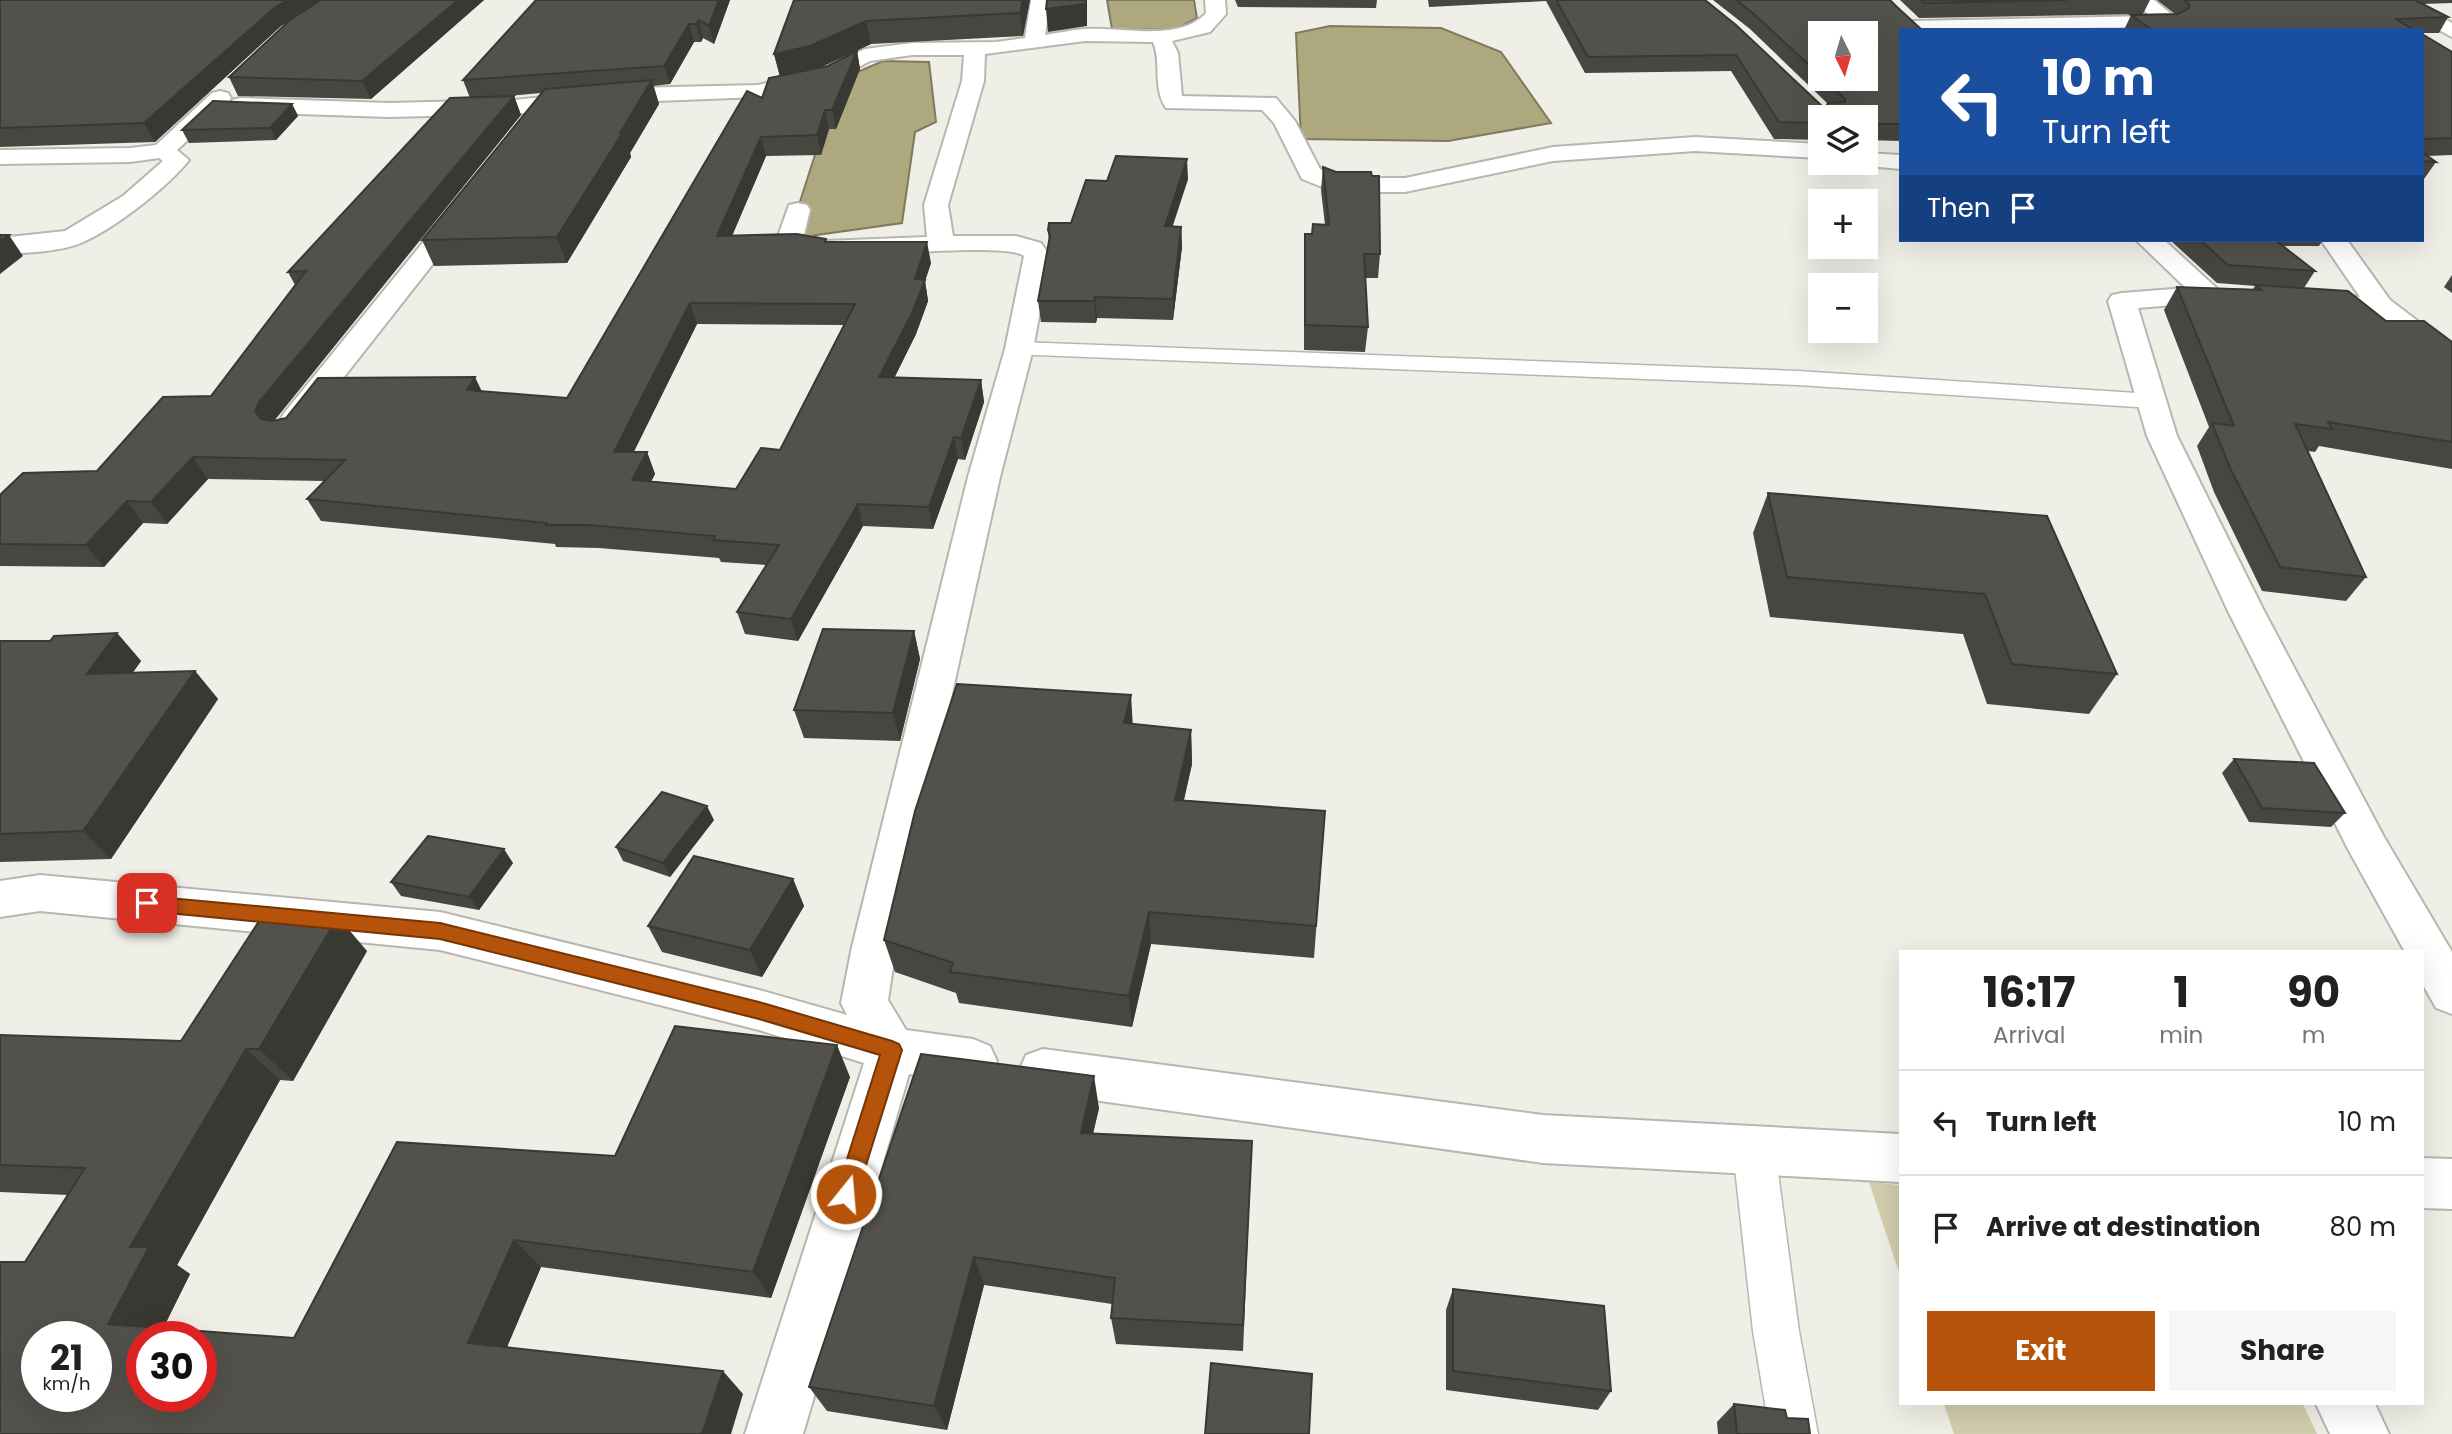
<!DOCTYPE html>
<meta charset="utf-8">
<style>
:root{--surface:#fff;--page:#f6f6f6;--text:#202124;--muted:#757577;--line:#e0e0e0;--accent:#b45309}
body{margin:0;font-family:Poppins,sans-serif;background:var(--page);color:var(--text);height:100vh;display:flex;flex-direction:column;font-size:26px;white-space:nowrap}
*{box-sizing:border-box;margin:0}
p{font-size:23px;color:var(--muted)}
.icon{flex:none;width:38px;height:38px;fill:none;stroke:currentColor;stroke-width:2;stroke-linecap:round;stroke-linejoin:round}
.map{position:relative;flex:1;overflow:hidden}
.panel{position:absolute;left:1899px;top:950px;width:525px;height:455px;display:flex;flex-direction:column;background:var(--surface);border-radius:0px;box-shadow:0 7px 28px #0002}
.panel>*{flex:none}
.hud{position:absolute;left:1899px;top:28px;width:525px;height:214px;border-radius:0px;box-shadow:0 7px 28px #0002;background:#1a4fa0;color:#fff;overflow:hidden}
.needle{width:46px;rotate:175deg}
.buttons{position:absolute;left:1808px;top:21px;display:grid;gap:14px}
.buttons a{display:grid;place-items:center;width:70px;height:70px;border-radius:0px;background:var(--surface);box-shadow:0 7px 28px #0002;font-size:35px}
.speed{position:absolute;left:21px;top:1321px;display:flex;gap:14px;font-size:35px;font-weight:700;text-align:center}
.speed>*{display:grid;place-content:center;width:91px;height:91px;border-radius:50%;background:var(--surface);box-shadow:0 7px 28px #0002;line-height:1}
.speed small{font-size:18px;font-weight:400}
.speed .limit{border:10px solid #d22;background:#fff;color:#111}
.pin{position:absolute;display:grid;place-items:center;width:60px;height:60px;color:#fff;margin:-30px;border-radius:14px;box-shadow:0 4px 10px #0006}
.me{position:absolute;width:77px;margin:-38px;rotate:17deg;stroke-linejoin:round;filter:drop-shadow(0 0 5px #0008)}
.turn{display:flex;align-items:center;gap:24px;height:147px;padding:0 28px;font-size:32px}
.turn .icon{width:91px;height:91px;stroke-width:2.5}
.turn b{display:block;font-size:49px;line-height:60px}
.then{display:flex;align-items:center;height:66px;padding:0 28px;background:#0003;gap:14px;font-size:26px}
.eta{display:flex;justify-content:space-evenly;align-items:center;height:119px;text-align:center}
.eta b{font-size:42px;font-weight:700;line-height:49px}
.action{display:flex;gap:14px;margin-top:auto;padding:14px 28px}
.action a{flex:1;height:80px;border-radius:0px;background:var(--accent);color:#fff;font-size:28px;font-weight:700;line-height:80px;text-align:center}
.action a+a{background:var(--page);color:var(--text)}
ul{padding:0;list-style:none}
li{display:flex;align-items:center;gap:21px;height:105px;padding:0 28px;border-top:2px solid var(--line)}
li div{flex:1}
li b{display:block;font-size:26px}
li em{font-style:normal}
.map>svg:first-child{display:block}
.green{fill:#d2cdac}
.water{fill:#aea87f;stroke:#7f7a5d;stroke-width:2}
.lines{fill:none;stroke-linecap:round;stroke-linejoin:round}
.service-casing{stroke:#b7b6af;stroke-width:3}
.minor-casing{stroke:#b7b6af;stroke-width:4}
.service{fill:#fff;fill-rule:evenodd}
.minor{fill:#fff;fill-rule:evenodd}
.wall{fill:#474640;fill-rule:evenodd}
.shaded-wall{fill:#393934}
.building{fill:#52514b;stroke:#393934;stroke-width:2;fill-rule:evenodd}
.route{fill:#b45309;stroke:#753606;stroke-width:2}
</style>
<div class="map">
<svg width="2452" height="1434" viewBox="0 0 2452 1434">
<rect width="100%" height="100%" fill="#efefe7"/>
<g class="green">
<polygon points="1869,1182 1900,1185 1900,1275"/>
<polygon points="1944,1404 2303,1404 2317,1434 1954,1434"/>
</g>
<g class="water">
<polygon points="1107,0 1194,0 1197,18 1175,30 1112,29"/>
<polygon points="1330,26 1441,28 1501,52 1551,123 1448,141 1301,139 1296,33"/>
<polygon points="883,61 929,62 936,122 915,132 902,223 788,239 839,80"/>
</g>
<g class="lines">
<g class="service-casing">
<g id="service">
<polygon points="1019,342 1798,371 2152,394 2161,396 2164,401 2161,406 2152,408 1798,385 1011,354 1007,349 1011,344"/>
<polygon points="1754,1130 1769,1136 1775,1150 1799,1331 1818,1434 1770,1434 1753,1331 1733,1150 1739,1136"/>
</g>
</g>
<g class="minor-casing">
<g id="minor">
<path d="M 1031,0 L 1051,0 L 1045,35 C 1058,33 1071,30 1084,29 C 1122,26 1178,43 1206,13 L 1205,0 L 1225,0 L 1226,14 L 1210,32 L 1172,41 L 1178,53 L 1182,96 L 1276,98 L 1295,121 L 1320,169 L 1339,178 L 1405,178 L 1553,147 L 1695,137 L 1820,144 L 1820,158 L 1695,151 L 1553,161 L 1405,192 L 1335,192 L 1302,179 L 1274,123 L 1262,110 L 1166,108 C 1152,87 1162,63 1153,42 L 1085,41 L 985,54 L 984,81 L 948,205 L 953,236 L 1016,236 L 1041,243 L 1050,256 L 1033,349 L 1000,477 L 896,947 L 888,1000 L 906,1030 L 973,1039 L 990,1046 L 997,1061 L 990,1076 L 973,1083 L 909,1074 L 803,1434 L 745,1434 L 864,1063 L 759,1030 L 440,950 L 40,911 L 0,917 L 0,881 L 40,875 L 440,912 L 759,990 L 847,1015 L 841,1003 L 852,947 L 968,477 L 1005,349 L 1024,256 C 1007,242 859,257 827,257 C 812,257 796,249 781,244 L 777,239 L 789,205 L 798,203 L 807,205 L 810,210 L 804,235 L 825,241 L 927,237 L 924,205 L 962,81 L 964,55 L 912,55 L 870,61 L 831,82 L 758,97 L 631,102 L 514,114 L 389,117 L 240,112 L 232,110 L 229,105 L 232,100 L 240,98 L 389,103 L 514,100 L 631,88 L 758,85 L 816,72 L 865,49 L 912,43 L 996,42 L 1025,38 Z"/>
<polygon points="2132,0 2154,0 2180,21 2170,27 1905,30 1903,27 1906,23 1913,21 2150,16"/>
<polygon points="2387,0 2411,0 2452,23 2452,37 2390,4"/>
<path d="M 220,91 L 228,93 L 231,98 L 228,103 L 177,150 L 189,160 L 185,165 C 162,191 114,229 81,243 C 60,252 23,253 0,254 L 0,238 L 65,231 L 123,196 L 163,161 L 159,158 L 130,162 L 0,164 L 0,150 L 130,148 L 156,145 L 212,93 Z"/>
<polygon points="1866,153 1900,155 1900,169 1858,165 1856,163 1866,163"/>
<polygon points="460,206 469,208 472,213 469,218 307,424 296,427 285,424 281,418 285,412 451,208"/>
<polygon points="2136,240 2164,240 2223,294 2219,300 2209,302 2138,308 2177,436 2263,609 2384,837 2452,952 2452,1014 2436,1008 2422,983 2422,952 2405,952 2348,849 2227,609 2147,436 2108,301 2112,295 2122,293 2186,288"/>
<polygon points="2321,240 2347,240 2390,300 2452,347 2452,370 2442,367 2373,314 2302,308 2298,302 2302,296 2312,294 2360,297"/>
<polygon points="1043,1049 1543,1115 1900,1134 1900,1182 1543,1163 1043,1093 1026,1087 1019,1071 1026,1055"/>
<polygon points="2422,1158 2452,1159 2452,1209 2422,1208"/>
<polygon points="2316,1404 2375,1404 2389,1434 2330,1434"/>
</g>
</g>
<use href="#service" class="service"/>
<use href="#minor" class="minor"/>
</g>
<g class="wall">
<polygon points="0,0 484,0 371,99 238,96 229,77 290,21 281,26 155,142 0,147"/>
<path d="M 536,0 L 730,0 L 714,44 L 703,38 L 701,42 L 694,42 L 670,84 L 653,86 L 659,104 L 630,153 L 631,157 L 567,263 L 434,266 L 422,240 L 541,93 L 496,97 L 514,96 L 521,115 L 274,421 L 482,391 L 567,398 L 762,98 L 780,76 L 774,54 L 794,0 L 1030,0 L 1023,36 L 871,44 L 819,68 L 828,66 L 857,51 L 860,69 L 836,129 L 829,129 L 821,155 L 766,156 L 732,236 L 826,239 L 827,242 L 931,263 L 925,281 L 928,301 L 916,334 L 894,378 L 981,380 L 984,402 L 965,460 L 958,459 L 933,529 L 863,526 L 798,641 L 745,634 L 737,612 L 766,565 L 721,562 L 719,558 L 599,548 L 556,547 L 555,544 L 321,521 L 307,499 L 324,481 L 208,479 L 167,524 L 143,523 L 104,567 L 0,566 L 0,495 L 97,471 L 211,396 L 295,285 L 288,272 L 470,98 L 463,80 ZM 697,324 L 844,325 L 780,450 L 736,489 L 651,481 L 655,474 L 647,452 L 633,452 Z"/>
<polygon points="1235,0 1377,0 1376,8 1238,7"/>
<path d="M 1428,0 L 1705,0 L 1823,107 L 1826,107 L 1827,103 L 1750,29 L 1713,0 L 1890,0 L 1900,30 L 1900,141 L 1866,140 L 1866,117 L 1820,117 L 1820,140 L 1774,139 L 1731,71 L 1585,73 L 1546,1 L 1429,7 ZM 1820,33 L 1866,79 L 1820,79 Z"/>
<polygon points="1900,0 2150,0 2143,14 1919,18"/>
<polygon points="2157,0 2415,0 2448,17 2439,33 2422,33 2422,30 2124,30 2131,15 2175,14"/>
<polygon points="2416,0 2452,0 2452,3 2423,4"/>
<polygon points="2422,34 2452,52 2452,155 2427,156 2436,162 2424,179 2422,179"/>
<polygon points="292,104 298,116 276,140 189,143 182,130"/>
<polygon points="1323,167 1380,254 1378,278 1365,278 1368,327 1365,352 1304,350 1304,257 1305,234 1312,234 1325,225 1321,190"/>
<polygon points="1188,179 1172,226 1181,227 1182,247 1173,320 1097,318 1096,323 1041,322 1038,301 1049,244 1048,230 1071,223 1107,181"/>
<polygon points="2170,240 2323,240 2319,246 2283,246 2315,271 2304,288 2386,321 2452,342 2452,469 2319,446 2315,452 2308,451 2366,577 2346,601 2262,591 2214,492 2197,446 2209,427 2164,310 2177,287 2253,289 2255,286 2217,283"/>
<polygon points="2452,275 2452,293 2444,287"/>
<polygon points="1768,493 2047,516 2117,674 2089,714 1987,704 1963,634 1770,617 1753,533"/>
<polygon points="914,631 920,659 900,741 804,738 794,710"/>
<polygon points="117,633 141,661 133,672 195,671 218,699 111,859 0,862 0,641 50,641"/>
<polygon points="1133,724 1191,730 1192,764 1184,800 1325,811 1314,958 1151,944 1132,1027 959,1003 956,993 895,972 884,940"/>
<polygon points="2234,759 2345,813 2331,827 2249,822 2222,773"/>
<polygon points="714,820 670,877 623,861 616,847"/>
<polygon points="513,863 479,910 401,896 391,882"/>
<polygon points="793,879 804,906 762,977 662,952 648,926"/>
<polygon points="367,951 293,1081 280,1080 177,1265 190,1274 163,1328 294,1338 615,1156 850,1077 771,1298 541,1267 507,1347 743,1394 0,1434 25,1262 68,1195 0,1192 0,1035 181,1041"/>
<polygon points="1099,1108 1093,1133 1252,1141 1243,1351 1116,1344 1111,1318 1112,1304 984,1285 947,1430 827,1411 809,1387"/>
<polygon points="1453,1289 1611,1391 1598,1410 1446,1390 1446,1310"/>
<polygon points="1734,1404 1787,1418 1810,1434 1718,1434 1717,1422"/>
</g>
<g class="shaded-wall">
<polygon points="287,0 324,0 281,26 155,142 144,123 273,9"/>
<polygon points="458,0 484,0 371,99 362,81"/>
<polygon points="719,0 730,0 714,44 709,26"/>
<polygon points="1023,0 1030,0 1023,36 1020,13"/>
<polygon points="1087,0 1087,26 1048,32 1046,9"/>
<polygon points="699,20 703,38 701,42 696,24"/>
<polygon points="866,21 871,44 815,70 780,77 774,54"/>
<polygon points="689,24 694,42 670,84 664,66"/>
<polygon points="857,51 860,69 836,129 832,110"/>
<polygon points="652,80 659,104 630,153 631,157 567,263 557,237"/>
<polygon points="514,96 521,115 273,422 269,432 255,411 260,401"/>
<polygon points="292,104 298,116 276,140 270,128"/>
<polygon points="825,110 829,129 821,155 817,135"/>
<polygon points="761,137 766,156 723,257 717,236"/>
<polygon points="1187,159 1188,179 1166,247 1165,226"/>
<polygon points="1181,227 1182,247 1173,320 1173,299"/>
<polygon points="9,235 23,256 0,274 0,241"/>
<polygon points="927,242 931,263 925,281 928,301 916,334 884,399 879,377 915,279"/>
<polygon points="1095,297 1097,318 1096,323 1094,301"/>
<polygon points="690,303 697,324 623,474 614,452"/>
<polygon points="475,377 485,398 467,390"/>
<polygon points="981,380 984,402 965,460 961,438"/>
<polygon points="954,437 958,459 933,529 929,507"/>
<polygon points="647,452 655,474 641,502 632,480"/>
<polygon points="193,457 208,479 167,524 151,502"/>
<polygon points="127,501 143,523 104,567 86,545"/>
<polygon points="858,504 863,526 798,641 791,619"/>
<polygon points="914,631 920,659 900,741 893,713"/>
<polygon points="117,633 141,661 112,702 87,674"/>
<polygon points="195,671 218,699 111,859 83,831"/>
<polygon points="1131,695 1133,728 1124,723"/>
<polygon points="1191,730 1192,764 1176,833 1175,800"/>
<polygon points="707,806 714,820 670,877 663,863"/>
<polygon points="504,849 513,863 479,910 469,897"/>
<polygon points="793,879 804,906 762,977 750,950"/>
<polygon points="1149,912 1151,944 1132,1027 1129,996"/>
<polygon points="338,917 367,951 293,1081 259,1049"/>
<polygon points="837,1045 850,1077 771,1298 753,1272"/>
<polygon points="246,1049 280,1080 177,1265 190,1274 159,1337 108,1324 130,1247"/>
<polygon points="1094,1076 1099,1108 1086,1164 1081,1133"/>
<polygon points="514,1240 541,1267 498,1368 468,1343"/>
<polygon points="974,1257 984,1285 947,1430 934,1406"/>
<polygon points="723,1371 743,1394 731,1434 702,1434"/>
</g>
<g class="building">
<polygon points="0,0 287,0 273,9 144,123 0,128"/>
<polygon points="321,0 458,0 362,81 229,77 290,20"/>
<polygon points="536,0 719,0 709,26 699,20 696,24 689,24 664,66 463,80"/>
<polygon points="794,0 1023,0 1020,13 866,21 810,46 774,54"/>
<polygon points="1047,0 1086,0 1086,4 1046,9"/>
<polygon points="1556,0 1705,0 1736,25 1823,107 1826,107 1828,103 1845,102 1845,99 1824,79 1866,79 1866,33 1820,33 1820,75 1754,14 1736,0 1890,0 1897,7 1922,30 1900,30 1900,124 1866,124 1866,117 1820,117 1820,123 1779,122 1736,55 1588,57"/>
<polygon points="1921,0 2067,0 1925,3"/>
<polygon points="2185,0 2415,0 2448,17 2396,19 2414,30 2152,30 2131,15 2178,14 2189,8 2189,4"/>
<polygon points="2422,34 2452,52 2452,138 2422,139"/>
<path d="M 857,51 L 832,110 L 825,110 L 817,135 L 761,137 L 717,236 L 797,234 L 826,239 L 825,242 L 927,242 L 915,279 L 925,280 L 912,313 L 879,377 L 981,380 L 961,438 L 954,437 L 929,507 L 858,504 L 791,619 L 737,612 L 779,545 L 713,540 L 715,536 L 589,525 L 546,525 L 547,523 L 307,499 L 345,460 L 193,457 L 151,502 L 127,501 L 86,545 L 0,544 L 0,495 L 23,473 L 97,471 L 163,397 L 211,396 L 306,271 L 288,272 L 450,98 L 514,96 L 260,401 L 255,411 L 261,419 L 273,421 L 286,418 L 318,378 L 475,377 L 467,390 L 567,398 L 747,91 L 762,98 L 769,78 L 828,66 ZM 690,303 L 855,304 L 780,450 L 761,448 L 736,489 L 632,480 L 647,452 L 614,452 Z"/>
<polygon points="652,80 620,133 623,132 557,237 422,240 545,89"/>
<polygon points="213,101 292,104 270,128 182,130"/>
<polygon points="2422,152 2436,162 2422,161"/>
<polygon points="1116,156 1187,159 1165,226 1181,227 1173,299 1095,297 1094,301 1038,301 1050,236 1048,230 1049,223 1071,223 1086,180 1107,181"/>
<polygon points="1323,167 1336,172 1371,172 1372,176 1379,176 1380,254 1364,254 1368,327 1305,325 1305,234 1312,234 1313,224 1329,225"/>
<polygon points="0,235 9,235 0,241"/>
<polygon points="2200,240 2275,240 2315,271 2228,265"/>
<polygon points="2256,285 2348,291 2386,321 2424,321 2452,342 2452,442 2328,422 2332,429 2295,424 2366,577 2280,567 2230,468 2212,423 2234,426 2177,287 2261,290"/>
<polygon points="1768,493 2047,516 2117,674 2012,664 1985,594 1787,577"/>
<polygon points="823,629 914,631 893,713 794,710"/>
<polygon points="117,633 87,674 195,671 83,831 0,834 0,641 50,641 54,636"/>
<polygon points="957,684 1131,695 1124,723 1191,730 1175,800 1325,811 1316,926 1149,912 1129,996 950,972 953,963 884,940 915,811"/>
<polygon points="2234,759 2314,763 2345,813 2262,808"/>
<polygon points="662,792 707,806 663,863 616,847"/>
<polygon points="428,836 504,849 469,897 391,882"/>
<polygon points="694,856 793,879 750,950 648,926"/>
<path d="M 263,915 L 338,917 L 259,1049 L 246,1049 L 130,1247 L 149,1247 L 108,1324 L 294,1338 L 397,1142 L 615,1156 L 675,1026 L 837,1045 L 753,1272 L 514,1240 L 468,1343 L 723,1371 L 702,1434 L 0,1434 L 0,1262 L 25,1262 L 85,1168 L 0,1165 L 0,1035 L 181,1041 ZM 37,1337 L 96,1337 L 96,1396 L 37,1396 ZM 142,1337 L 201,1337 L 201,1396 L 142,1396 Z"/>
<polygon points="921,1054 1094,1076 1081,1133 1252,1141 1243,1325 1111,1318 1115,1278 974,1257 934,1406 809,1387"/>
<polygon points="1453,1289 1604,1306 1611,1391 1453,1371"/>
<polygon points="1211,1363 1312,1374 1309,1434 1205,1434"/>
<polygon points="1734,1404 1785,1410 1787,1418 1808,1419 1810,1434 1737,1434"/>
</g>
<polygon class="route" points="147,896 440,923 759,1002 892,1041 899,1044 902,1050 857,1194 854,1201 846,1204 839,1201 836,1194 880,1055 759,1019 440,939 147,911 140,908 138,903 140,898"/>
</svg>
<div class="buttons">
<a><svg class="needle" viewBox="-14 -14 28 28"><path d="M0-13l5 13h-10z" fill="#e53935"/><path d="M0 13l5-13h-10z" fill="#757577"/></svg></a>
<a><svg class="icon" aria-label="layers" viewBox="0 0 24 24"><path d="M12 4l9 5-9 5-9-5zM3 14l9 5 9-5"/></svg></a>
<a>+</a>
<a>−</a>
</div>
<div class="speed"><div>21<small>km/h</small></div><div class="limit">30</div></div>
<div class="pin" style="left:147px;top:903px;background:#d93025"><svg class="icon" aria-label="arrive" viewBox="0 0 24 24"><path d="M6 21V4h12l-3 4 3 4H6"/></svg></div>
<svg class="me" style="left:846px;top:1194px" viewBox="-20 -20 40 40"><circle r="17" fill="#b45309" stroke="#fff" stroke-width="3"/><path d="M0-11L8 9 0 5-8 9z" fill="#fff"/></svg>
<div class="hud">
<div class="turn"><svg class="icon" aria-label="left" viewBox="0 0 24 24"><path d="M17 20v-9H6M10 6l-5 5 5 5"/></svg><div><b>10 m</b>Turn left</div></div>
<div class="then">Then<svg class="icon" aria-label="arrive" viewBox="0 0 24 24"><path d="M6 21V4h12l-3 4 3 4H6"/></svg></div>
</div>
<section class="panel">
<div class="eta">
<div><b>16:17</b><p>Arrival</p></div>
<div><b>1</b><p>min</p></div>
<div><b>90</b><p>m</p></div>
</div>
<ul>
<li><svg class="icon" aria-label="left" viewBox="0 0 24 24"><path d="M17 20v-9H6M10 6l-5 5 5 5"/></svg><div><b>Turn left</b></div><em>10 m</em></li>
<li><svg class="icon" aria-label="arrive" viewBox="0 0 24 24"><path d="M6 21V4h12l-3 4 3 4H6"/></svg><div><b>Arrive at destination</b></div><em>80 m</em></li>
</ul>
<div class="action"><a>Exit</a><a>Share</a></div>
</section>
</div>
